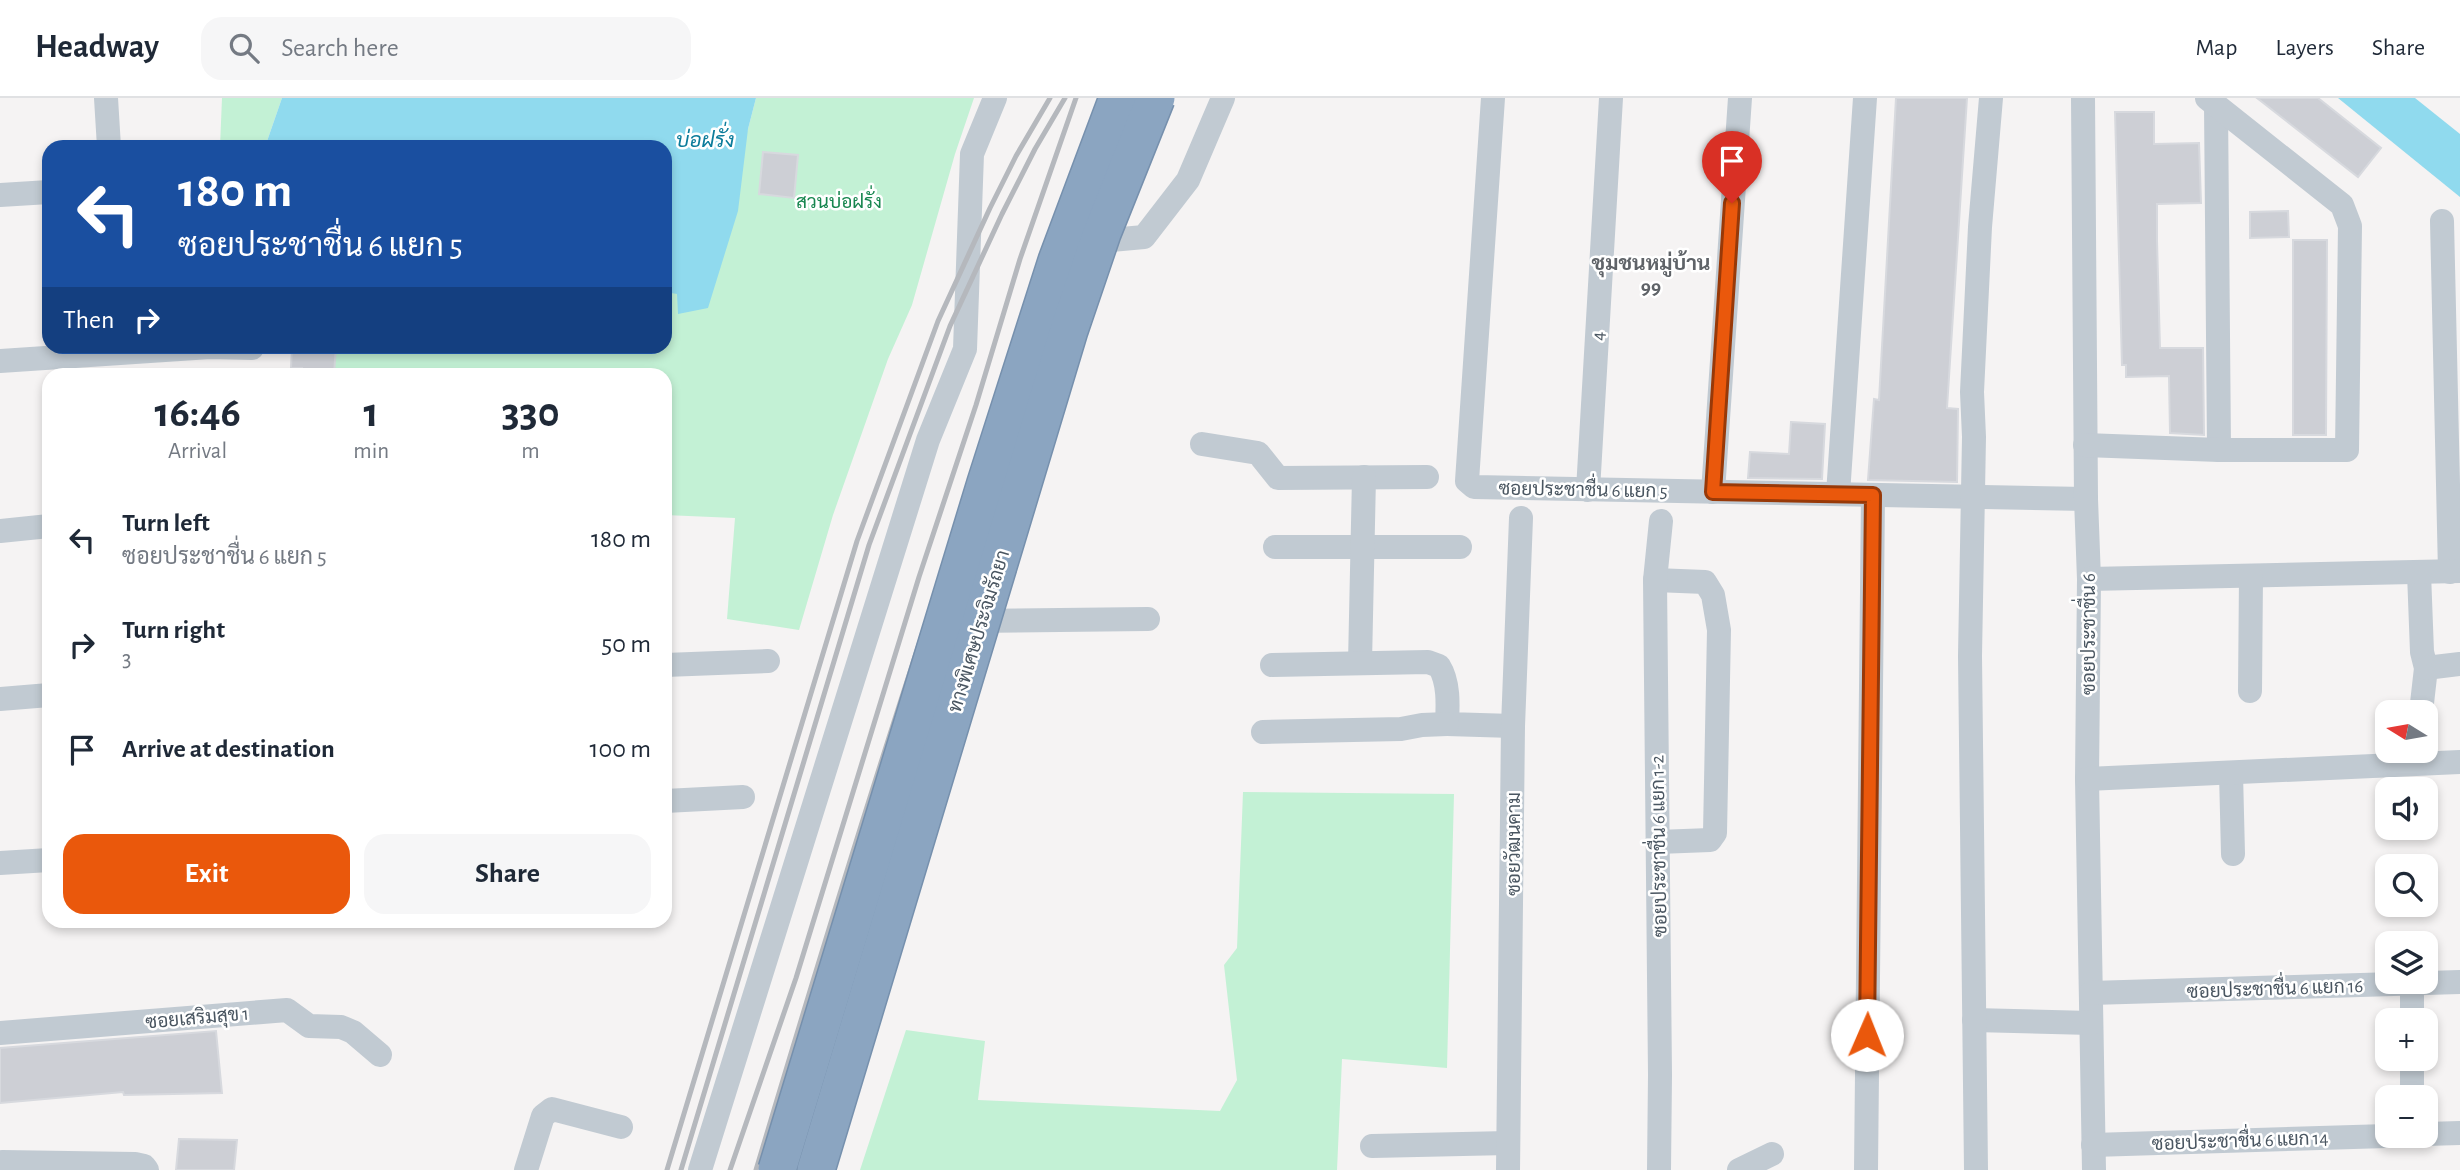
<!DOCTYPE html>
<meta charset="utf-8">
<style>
:root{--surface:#fff;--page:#f6f6f7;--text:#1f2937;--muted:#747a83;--line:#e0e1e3;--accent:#ea580c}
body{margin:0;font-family:"Alegreya Sans",Sarabun,sans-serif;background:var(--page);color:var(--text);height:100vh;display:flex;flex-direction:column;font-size:26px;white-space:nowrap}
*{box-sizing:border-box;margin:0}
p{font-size:23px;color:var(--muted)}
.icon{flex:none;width:38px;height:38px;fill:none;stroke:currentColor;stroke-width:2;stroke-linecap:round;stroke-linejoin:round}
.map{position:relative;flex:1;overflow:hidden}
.sheet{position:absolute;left:42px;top:270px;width:630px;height:560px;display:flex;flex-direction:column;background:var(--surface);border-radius:21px;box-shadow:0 4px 10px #0003}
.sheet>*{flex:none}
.top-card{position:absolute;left:42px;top:42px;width:630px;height:214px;border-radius:21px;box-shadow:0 4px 10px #0003;background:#1a4fa0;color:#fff;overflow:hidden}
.needle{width:46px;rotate:281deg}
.controls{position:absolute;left:2375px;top:602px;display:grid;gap:14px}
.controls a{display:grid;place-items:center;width:63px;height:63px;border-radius:14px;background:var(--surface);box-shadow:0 4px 10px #0003;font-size:35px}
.pin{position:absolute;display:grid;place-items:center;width:60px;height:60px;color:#fff;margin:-72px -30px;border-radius:50% 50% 50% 0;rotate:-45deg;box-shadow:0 0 7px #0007}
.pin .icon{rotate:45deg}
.me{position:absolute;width:77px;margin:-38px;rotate:1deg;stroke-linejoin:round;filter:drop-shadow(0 0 5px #0008)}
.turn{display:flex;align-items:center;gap:24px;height:147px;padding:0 21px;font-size:32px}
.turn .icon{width:91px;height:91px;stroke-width:2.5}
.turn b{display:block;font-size:49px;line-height:60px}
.then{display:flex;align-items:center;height:66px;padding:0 21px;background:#0003;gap:14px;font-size:26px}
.eta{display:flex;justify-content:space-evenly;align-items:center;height:119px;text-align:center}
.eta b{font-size:42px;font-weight:700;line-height:49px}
.button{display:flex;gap:14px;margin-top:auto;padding:14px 21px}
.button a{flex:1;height:80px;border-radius:21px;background:var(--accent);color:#fff;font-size:28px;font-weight:700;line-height:80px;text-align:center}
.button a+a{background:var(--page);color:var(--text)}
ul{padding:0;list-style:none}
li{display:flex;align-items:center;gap:21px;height:105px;padding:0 21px}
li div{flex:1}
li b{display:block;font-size:26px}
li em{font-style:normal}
header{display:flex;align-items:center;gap:42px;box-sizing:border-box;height:98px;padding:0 35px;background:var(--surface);border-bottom:2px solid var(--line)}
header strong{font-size:33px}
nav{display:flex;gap:38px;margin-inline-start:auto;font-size:24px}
.search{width:490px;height:63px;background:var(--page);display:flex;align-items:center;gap:18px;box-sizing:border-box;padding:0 24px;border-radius:21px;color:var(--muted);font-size:26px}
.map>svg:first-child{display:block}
.green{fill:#c3f1d5}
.water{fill:#90daee}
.building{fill:#cdcfd5;stroke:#d7d9de;stroke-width:2}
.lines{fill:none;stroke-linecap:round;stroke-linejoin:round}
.minor{stroke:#c1cad2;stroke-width:24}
.rail{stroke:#b5b8bd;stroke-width:5}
.highway-bridge-casing{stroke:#7690ad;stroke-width:40;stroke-linecap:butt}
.highway-bridge{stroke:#8ba5c1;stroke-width:37}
.route-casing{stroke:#983908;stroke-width:18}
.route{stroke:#ea580c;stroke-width:12}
.labels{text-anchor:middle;stroke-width:5;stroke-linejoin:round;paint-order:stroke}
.park-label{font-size:19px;fill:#17864f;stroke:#fff}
.street-label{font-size:19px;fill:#4a5661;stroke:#fff}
.water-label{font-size:21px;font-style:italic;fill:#0c7c9b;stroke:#fff}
.neighbourhood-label{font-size:21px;font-weight:bold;fill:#5f6368;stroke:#fff}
</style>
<header>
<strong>Headway</strong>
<div class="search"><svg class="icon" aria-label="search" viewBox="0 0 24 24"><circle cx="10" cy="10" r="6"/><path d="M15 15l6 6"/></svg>Search here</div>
<nav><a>Map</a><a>Layers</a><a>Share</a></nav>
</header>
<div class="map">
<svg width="2460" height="1072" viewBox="0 0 2460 1072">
<rect width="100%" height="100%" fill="#f5f3f3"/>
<g class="green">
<polygon points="222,0 282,0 265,49 220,49"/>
<polygon points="756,0 974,0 955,56 912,207 888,261 833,417 799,532 727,521 735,420 665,417 665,276 325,276 324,249 665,248 665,194 678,195 748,31"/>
<polygon points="1243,694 1454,696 1447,970 1342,961 1337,1072 860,1072 906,932 985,943 978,1002 1220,1013 1237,982 1224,867 1237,850"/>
</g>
<g class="water">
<polygon points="282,0 756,0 748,31 738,113 708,210 678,216 677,196 665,194 665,49 265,49"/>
<polygon points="2338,0 2415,0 2460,36 2460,99"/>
</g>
<g class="building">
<polygon points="1896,0 1967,0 1947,310 1958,311 1957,384 1868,382 1874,301 1879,302"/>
<polygon points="2257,0 2318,0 2381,50 2358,79"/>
<polygon points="2115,14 2154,14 2154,46 2199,45 2201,105 2157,106 2157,143 2160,250 2203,250 2204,337 2170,335 2169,278 2126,279 2126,267 2122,267"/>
<polygon points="763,54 798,57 794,100 759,96"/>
<polygon points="2288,113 2289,139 2250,140 2250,114"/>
<polygon points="2293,142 2327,142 2326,337 2293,337"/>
<polygon points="292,248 336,248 334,276 302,276 302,270 291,270"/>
<polygon points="1791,324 1825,326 1822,381 1748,380 1750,354 1789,356"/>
<polygon points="216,933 222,995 124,997 123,994 0,1005 0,950"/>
<polygon points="179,1041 237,1042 234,1072 176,1072"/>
</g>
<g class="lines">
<g class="minor">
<polyline points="106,0 109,49"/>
<polyline points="1493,0 1467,383 1474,389 2086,401"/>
<polyline points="2083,0 2086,401 2089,481 2087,681 2094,1072"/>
<polyline points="2216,7 2219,352"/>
<polyline points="0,97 49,94"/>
<polyline points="2442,123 2450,474"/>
<polyline points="1089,144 1144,139 1188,82 1223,0"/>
<polyline points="0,263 210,249 252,250"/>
<polyline points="1202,346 1258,355 1278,380 1427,379"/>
<polyline points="2085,347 2219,352 2347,352 2350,128 2342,107 2207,0"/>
<polyline points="1588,392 1611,0"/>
<polyline points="1713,394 1740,0"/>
<polyline points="1838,396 1865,0"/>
<polyline points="0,433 49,428"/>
<polyline points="1275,449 1460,449"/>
<polyline points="2419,475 2422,554 2426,570 2421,614"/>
<polyline points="2089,481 2460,473"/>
<polyline points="1655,482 1705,484 1713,497 1719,532 1715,735 1710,742 1658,744"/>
<polyline points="969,523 1148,521"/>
<polyline points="1360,565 1364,379"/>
<polyline points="665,567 768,563"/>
<path d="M 1272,567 L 1428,564 L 1439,568 C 1449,584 1448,606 1447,626 L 1513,628"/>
<polyline points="2426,570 2460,566"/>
<polyline points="2250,593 2251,478"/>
<polyline points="0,601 49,597"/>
<polyline points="1263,634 1401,631 1422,627 1447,626"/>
<polyline points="2231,675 2233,756"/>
<polyline points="2087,681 2460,664"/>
<polyline points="665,703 743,699"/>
<polyline points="0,765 49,762"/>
<polyline points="2412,885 2412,922"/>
<polyline points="2091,895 2460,884"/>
<polyline points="1974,922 2091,925"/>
<polyline points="0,935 287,912 309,928 341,929 353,934 380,957"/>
<polyline points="2412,961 2412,999"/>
<polyline points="2426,1036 2460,1035"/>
<polyline points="2093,1047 2387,1038"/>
<polyline points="1372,1048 1508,1045"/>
<polyline points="0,1072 2,1064 135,1066 144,1068 147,1072"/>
<polyline points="526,1072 543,1018 552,1011 621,1029"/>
<polyline points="700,1072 928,342 965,251 972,56 995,0"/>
<polyline points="1508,1072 1513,628 1521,420"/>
<polyline points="1659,1072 1660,977 1655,482 1661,423"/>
<polyline points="1739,1072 1772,1056"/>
<polyline points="1866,1072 1873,397"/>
<polyline points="1976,1072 1970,558 1974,339 1972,294 1980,129 1991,0"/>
</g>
<g class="rail">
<polyline points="667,1072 857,443 938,223 990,110 1016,58 1050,0"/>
<polyline points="681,1072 869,447 950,228 1002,116 1035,51 1065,0"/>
<polyline points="730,1072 796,880 919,479 976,307 1020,161 1076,0"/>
<path d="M 756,1072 C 824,844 894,616 971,390 C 993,326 1022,264 1046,200 C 1070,135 1089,67 1109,0"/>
</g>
<g class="highway-bridge-casing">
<g id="highway-bridge">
<polyline points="777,1072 986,385 1057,163 1118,0"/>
<polyline points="816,1072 1069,232 1102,135 1156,0"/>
</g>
</g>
<use href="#highway-bridge" class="highway-bridge"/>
</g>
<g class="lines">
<g class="route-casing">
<polyline id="route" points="1732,105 1713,394 1873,397 1867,937"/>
</g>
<use href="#route" class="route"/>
</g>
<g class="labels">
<g class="park-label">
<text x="839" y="110">สวนบ่อฝรั่ง</text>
</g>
<g class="street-label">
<text transform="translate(1597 238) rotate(-87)" y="7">4</text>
<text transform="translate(1583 391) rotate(1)" y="7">ซอยประชาชื่น 6 แยก 5</text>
<text transform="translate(978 533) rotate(-73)" y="7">ทางพิเศษประจิมรัถยา</text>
<text transform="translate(2088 536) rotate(-90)" y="7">ซอยประชาชื่น 6</text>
<text transform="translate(1513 746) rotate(-90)" y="7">ซอยวัฒนคาม</text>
<text transform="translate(1658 748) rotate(-91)" y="7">ซอยประชาชื่น 6 แยก 1-2</text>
<text transform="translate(2275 890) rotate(-2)" y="7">ซอยประชาชื่น 6 แยก 16</text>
<text transform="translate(197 919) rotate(-5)" y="7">ซอยเสริมสุข 1</text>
<text transform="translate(2240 1042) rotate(-2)" y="7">ซอยประชาชื่น 6 แยก 14</text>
</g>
<g class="water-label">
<text x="705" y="49">บ่อฝรั่ง</text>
</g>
<g class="neighbourhood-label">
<text x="1651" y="172">ชุมชนหมู่บ้าน<tspan x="1651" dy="24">99</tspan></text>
</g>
</g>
</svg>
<div class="controls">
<a><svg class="needle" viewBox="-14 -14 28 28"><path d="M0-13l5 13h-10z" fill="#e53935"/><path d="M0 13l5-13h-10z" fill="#747a83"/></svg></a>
<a><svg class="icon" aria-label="sound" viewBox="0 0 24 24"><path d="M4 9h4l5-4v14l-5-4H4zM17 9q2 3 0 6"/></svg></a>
<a><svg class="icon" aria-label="search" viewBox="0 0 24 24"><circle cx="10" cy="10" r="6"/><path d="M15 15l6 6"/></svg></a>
<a><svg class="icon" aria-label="layers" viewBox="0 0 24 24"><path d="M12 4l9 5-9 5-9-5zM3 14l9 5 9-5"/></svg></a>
<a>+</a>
<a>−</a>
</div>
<div class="pin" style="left:1732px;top:105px;background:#d93025"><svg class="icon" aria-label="arrive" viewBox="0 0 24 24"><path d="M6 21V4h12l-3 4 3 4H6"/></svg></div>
<svg class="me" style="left:1867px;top:937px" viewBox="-20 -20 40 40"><circle r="19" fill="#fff"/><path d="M0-13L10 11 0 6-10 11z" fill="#ea580c"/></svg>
<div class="top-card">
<div class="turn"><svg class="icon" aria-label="left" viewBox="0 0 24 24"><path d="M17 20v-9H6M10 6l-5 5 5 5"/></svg><div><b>180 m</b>ซอยประชาชื่น 6 แยก 5</div></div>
<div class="then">Then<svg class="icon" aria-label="right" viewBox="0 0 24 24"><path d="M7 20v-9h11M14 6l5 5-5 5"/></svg></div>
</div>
<section class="sheet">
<div class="eta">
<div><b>16:46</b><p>Arrival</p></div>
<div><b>1</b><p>min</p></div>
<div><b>330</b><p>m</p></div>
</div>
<ul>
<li><svg class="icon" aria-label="left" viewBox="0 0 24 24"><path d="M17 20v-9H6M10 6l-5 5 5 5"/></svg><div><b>Turn left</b><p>ซอยประชาชื่น 6 แยก 5</p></div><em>180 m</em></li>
<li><svg class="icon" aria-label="right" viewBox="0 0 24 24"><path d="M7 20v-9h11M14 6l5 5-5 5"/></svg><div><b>Turn right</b><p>3</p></div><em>50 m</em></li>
<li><svg class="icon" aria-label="arrive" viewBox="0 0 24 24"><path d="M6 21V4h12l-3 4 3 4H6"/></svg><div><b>Arrive at destination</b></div><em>100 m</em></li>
</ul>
<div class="button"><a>Exit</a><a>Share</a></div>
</section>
</div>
